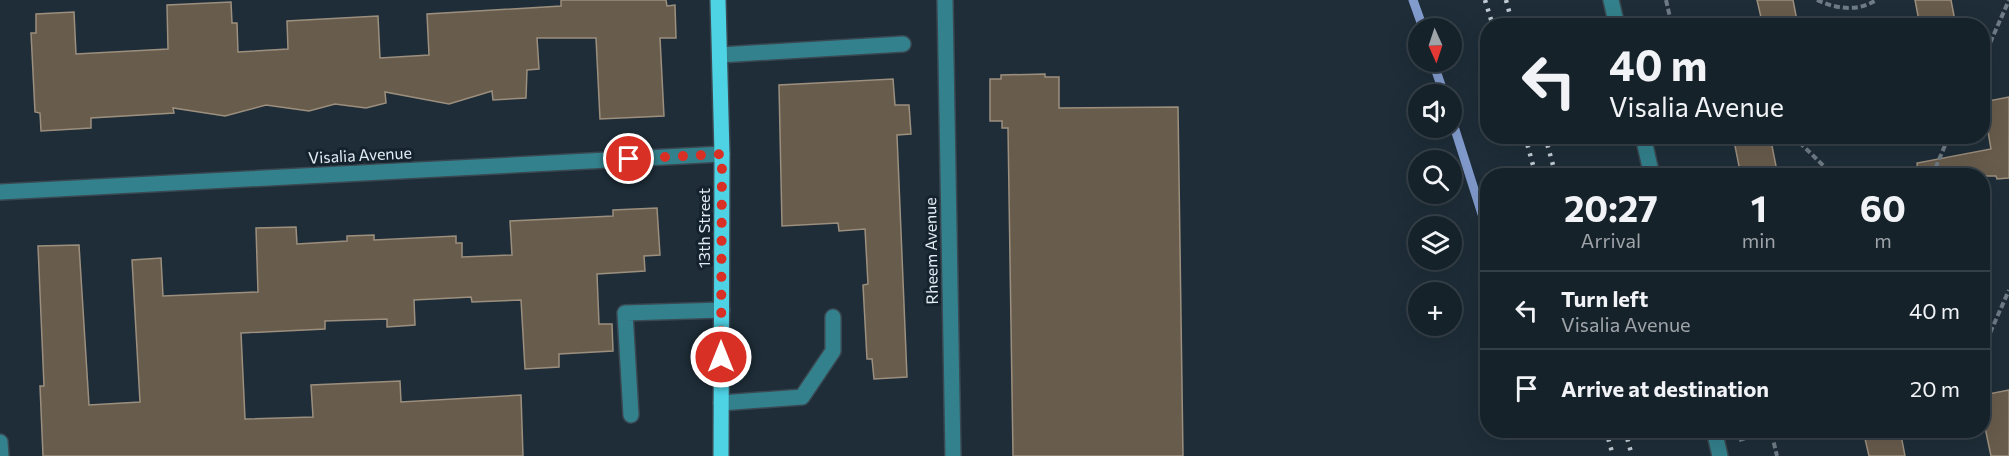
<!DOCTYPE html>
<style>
:root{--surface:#16222a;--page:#1f2a32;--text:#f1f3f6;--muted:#9ea4a8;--line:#353f47}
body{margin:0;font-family:Commissioner,sans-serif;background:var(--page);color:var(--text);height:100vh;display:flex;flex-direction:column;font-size:22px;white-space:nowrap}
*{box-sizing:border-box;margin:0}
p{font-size:20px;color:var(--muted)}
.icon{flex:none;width:33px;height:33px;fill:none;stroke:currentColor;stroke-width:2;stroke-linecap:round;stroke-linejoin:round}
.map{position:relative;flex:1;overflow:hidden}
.details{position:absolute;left:1480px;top:168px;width:510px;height:270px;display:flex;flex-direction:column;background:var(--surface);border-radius:24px;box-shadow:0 6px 24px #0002,0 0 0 2px var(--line)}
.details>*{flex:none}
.banner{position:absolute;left:1480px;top:18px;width:510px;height:126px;border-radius:24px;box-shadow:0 6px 24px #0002,0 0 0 2px var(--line);background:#16222a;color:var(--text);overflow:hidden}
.needle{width:39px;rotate:177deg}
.fabs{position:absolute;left:1408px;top:18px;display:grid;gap:12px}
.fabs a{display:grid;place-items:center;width:54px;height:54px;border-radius:50%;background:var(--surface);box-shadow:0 6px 24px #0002,0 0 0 2px var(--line);font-size:30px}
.pin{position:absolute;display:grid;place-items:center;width:51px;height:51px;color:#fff;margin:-26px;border:3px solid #fff;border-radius:50%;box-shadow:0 2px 6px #0007}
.me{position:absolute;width:66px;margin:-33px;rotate:0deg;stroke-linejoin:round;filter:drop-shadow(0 0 4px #0008)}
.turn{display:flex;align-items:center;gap:21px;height:126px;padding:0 30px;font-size:27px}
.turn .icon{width:78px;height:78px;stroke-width:2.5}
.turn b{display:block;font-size:42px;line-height:51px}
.eta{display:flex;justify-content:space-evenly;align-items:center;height:102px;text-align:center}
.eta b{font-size:36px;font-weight:700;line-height:42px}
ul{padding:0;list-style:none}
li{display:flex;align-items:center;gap:18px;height:78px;padding:0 30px;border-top:2px solid var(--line)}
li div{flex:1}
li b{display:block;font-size:22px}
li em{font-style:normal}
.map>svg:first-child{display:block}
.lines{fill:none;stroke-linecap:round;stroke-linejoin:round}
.stream{stroke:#829cce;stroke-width:9}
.building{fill:#685c4c;stroke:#9c8f7e;stroke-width:1.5}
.minor-casing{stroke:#3a4852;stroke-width:18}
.major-casing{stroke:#3a4852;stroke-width:18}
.path{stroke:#6f7b85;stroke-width:4;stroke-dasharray:6 3;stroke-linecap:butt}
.minor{stroke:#33818c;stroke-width:15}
.major{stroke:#4ed3e5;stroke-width:15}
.rail{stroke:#c1cbd4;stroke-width:4.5;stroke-dasharray:3 6;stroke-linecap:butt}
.route{stroke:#d93025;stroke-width:10;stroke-dasharray:0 18}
.labels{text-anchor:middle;stroke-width:6;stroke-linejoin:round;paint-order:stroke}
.street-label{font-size:16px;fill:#e3ecf4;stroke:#15232e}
</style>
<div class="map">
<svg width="2009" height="456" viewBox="0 0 2009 456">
<rect width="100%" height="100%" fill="#1e2d38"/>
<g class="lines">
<g class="stream">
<polyline points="1413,0 1423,28"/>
<polyline points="1433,62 1444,94"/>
<polyline points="1452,120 1488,233"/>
</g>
</g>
<g class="building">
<polygon points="561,0 666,0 667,6 675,5 676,38 660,38 664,116 600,119 596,38 537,38 539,69 527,70 526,98 493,100 492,91 449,104 385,92 386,103 366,108 335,104 309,111 266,105 225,116 173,108 174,113 91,118 91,128 41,131 40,113 35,112 31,33 36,33 36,14 74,12 76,54 168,49 167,5 231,2 232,23 237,23 238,52 288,49 287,21 378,16 380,58 429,55 427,14 561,6"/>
<polygon points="1757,0 1793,0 1798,26 1763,26"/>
<polygon points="1915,0 1951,0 1956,26 1920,26"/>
<polygon points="1045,74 1045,77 1059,77 1059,108 1178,107 1183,456 1013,456 1008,128 1002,128 1002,121 990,121 990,79 1001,79 1001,75"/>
<polygon points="893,79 895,105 909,105 911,134 897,135 907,377 874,379 872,359 867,359 863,285 868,284 865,229 839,231 838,223 782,226 779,85"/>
<polygon points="2009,97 2009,178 1997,179 1996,176 1918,176 1917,163 1991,149 1983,102"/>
<polygon points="1733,136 1770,136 1778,176 1741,176"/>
<polygon points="657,208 660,255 644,256 645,271 597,274 599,324 612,324 613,351 559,354 559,367 525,369 521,300 472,302 471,297 414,300 415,325 387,327 387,319 325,321 325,329 241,333 245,419 313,417 311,385 400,381 401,402 521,395 523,456 43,456 40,386 44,386 38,246 79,245 89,405 140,402 132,260 161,258 163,296 258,292 256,228 296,227 297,244 347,241 347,236 374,235 374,240 456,236 456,243 462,243 462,257 512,255 510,221 613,216 613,210"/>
<polygon points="2009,390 2009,456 1991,456 1983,418 1983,395"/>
<polygon points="1863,430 1900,430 1905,456 1869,456"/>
</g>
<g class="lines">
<g class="minor-casing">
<g id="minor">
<polyline points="945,0 953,456"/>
<polyline points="1611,0 1617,26"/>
<polyline points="720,55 903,44"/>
<polyline points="1643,136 1652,176"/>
<polyline points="0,192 722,154"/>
<polyline points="721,403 802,397 833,351 833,317"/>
<polyline points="631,415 625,313 722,310"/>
<polyline points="1714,430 1720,456"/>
<polyline points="0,442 1,456"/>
</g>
</g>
<g class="major-casing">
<polyline id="major" points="718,0 722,154 721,456"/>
</g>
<g class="path">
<polyline points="1666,0 1672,26"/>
<path d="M 1817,0 C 1836,9 1858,12 1876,0"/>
<polyline points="1983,59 2009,0"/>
<polyline points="1793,136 1834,176"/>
<polyline points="1932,176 1949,136"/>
<polyline points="1983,349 2009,290"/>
<polyline points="1739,440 1771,431 1777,456"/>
</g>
<use href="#minor" class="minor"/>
<use href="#major" class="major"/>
<g class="rail">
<polyline points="1485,0 1493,26"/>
<polyline points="1506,0 1513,26"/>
<polyline points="1525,136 1536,176"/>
<polyline points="1545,136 1556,176"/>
<polyline points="1606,430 1613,456"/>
<polyline points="1625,430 1632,456"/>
</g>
</g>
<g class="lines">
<polyline class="route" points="629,159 722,154 721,357"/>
</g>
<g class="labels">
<g class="street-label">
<text transform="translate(360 155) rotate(-3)" y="6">Visalia Avenue</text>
<text transform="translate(704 228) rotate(-90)" y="6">13th Street</text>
<text transform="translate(931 251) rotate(-91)" y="6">Rheem Avenue</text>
</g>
</g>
</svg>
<div class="fabs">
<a><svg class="needle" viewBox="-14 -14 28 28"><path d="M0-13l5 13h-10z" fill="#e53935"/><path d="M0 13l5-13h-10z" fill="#9ea4a8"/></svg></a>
<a><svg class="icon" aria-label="sound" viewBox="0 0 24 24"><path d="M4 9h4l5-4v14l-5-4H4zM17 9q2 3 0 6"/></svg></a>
<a><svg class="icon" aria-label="search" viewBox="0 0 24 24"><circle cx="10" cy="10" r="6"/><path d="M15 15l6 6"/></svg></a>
<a><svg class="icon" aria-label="layers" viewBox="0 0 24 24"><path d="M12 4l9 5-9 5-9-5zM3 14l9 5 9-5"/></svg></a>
<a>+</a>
</div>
<div class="pin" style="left:629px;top:159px;background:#d93025"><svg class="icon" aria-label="arrive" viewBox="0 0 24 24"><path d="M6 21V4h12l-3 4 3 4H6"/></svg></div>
<svg class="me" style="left:721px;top:357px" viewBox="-20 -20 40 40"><circle r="17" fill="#d93025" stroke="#fff" stroke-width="3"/><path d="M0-11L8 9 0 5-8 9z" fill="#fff"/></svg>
<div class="banner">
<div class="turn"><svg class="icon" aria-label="left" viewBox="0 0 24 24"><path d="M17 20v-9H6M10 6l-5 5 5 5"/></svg><div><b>40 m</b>Visalia Avenue</div></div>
</div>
<section class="details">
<div class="eta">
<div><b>20:27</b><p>Arrival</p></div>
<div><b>1</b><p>min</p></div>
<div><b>60</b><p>m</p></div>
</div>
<ul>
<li><svg class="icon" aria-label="left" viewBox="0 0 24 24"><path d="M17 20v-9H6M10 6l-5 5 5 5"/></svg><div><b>Turn left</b><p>Visalia Avenue</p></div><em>40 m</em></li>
<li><svg class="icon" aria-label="arrive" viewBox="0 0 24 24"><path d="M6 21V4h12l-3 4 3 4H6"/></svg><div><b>Arrive at destination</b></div><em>20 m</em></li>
</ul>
</section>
</div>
